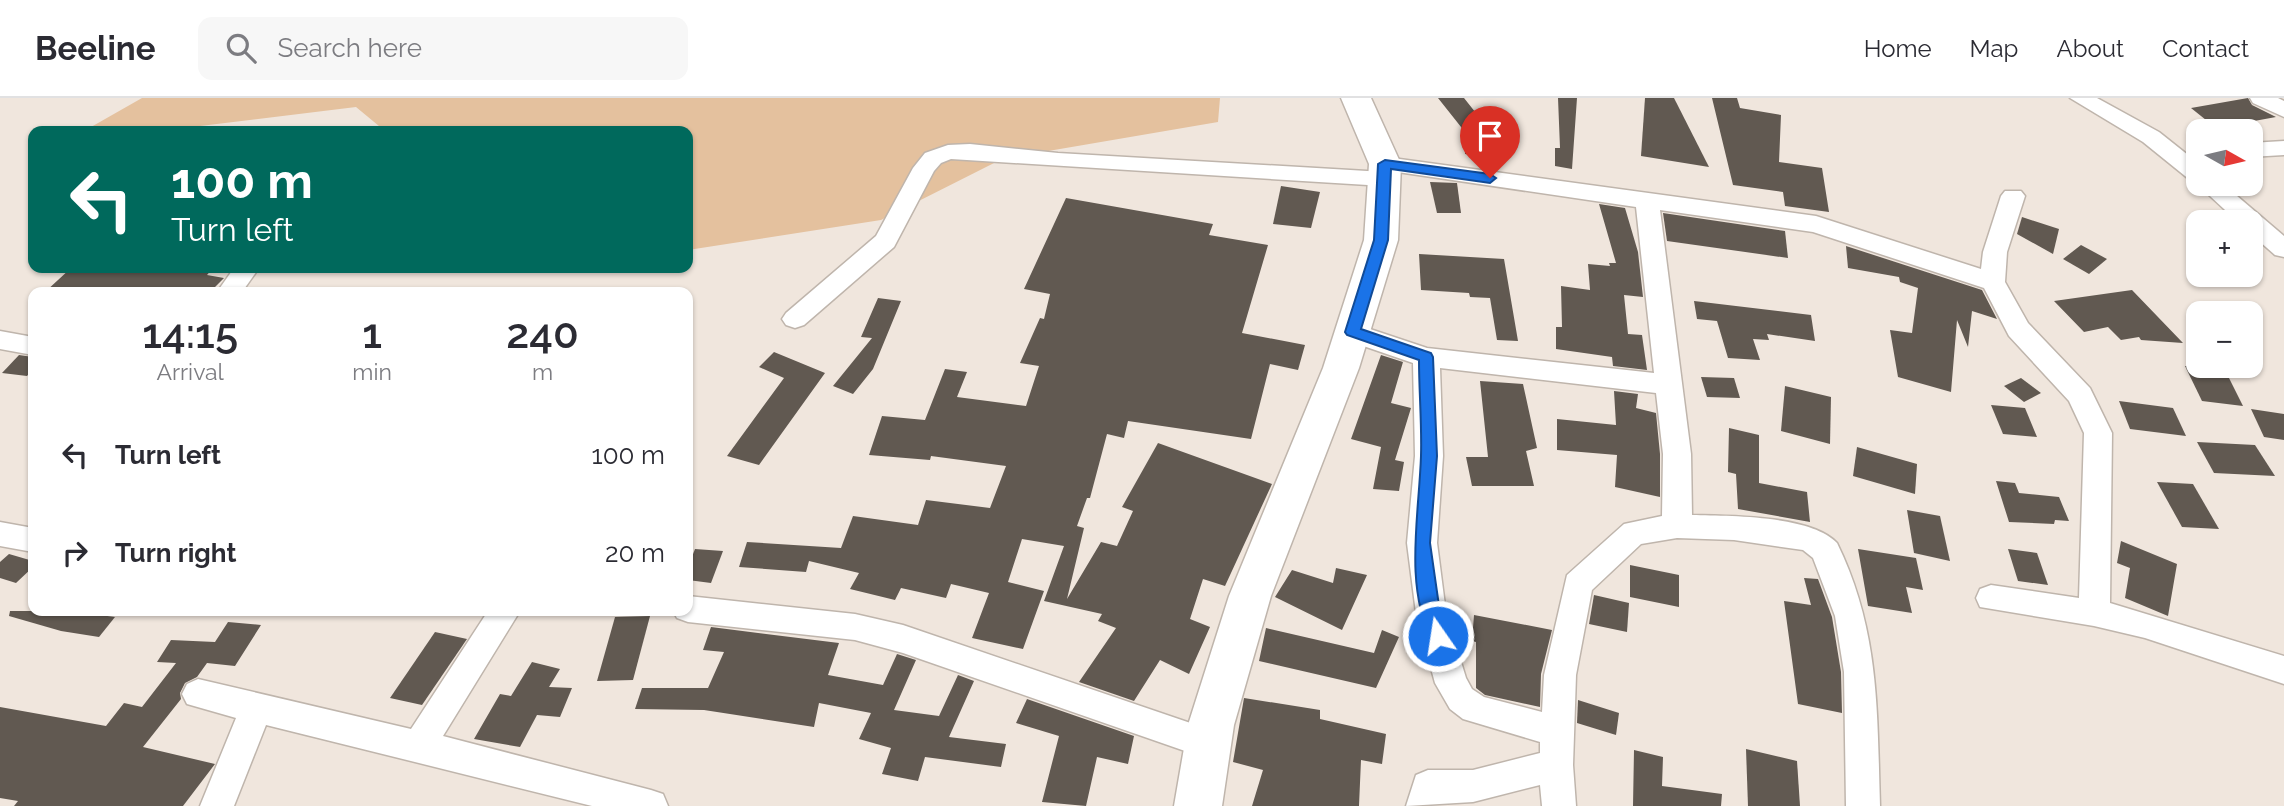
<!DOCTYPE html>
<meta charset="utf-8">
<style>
:root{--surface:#fff;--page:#f7f7f7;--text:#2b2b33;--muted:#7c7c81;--line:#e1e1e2}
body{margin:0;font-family:Raleway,sans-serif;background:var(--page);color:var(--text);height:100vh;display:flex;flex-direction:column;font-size:26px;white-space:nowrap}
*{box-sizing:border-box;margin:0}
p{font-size:23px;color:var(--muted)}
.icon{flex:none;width:38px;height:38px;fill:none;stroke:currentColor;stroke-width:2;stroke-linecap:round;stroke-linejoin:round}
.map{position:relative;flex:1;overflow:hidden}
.drawer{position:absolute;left:28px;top:189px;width:665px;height:329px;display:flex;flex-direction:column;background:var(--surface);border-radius:14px;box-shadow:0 2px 5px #0004}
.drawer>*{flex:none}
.guide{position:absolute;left:28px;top:28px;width:665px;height:147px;border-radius:14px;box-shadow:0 2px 5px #0004;background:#00695c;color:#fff;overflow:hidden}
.needle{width:46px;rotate:98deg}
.controls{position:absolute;left:2186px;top:21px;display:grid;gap:14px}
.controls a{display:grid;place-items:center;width:77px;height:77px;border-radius:14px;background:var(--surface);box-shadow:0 2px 5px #0004;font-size:35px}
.pin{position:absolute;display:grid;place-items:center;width:60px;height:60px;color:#fff;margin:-72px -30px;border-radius:50% 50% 50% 0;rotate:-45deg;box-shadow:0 0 7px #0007}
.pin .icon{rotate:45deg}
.me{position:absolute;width:77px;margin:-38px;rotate:347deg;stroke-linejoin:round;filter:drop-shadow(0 0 5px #0008)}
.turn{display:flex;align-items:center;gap:24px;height:147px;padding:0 28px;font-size:32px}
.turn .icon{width:91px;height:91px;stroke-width:2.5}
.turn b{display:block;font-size:49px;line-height:60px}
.eta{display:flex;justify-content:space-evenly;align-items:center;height:119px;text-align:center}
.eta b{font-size:42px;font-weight:600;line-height:49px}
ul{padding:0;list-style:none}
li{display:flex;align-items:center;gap:21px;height:98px;padding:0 28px}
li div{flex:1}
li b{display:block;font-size:26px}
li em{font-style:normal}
header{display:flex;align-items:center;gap:42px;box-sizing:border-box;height:98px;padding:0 35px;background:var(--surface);border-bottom:2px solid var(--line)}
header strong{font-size:33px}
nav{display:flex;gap:38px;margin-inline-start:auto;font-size:24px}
.search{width:490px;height:63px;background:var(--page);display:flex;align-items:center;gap:18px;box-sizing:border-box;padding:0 24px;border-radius:14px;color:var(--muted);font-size:26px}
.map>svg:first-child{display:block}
.green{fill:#e4c19e}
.building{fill:#615951}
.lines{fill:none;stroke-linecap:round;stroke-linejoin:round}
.street-casing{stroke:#bfb5ac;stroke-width:3}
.secondary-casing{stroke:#bfb5ac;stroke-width:3}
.street{fill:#fff;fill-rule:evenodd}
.secondary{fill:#fff;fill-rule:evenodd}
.route{fill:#1a73e8;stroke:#114b97;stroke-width:2}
</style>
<header>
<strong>Beeline</strong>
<div class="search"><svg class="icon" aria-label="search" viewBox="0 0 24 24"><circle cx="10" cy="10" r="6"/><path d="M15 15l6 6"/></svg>Search here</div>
<nav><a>Home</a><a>Map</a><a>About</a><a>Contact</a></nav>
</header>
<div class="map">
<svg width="2284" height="708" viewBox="0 0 2284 708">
<rect width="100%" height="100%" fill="#f0e6dd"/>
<polygon class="green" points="142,0 1220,0 1218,24 1002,61 881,122 688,152 688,33 385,33 356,9 159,33 84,33"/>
<g class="building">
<polygon points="1438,0 1464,0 1491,34 1491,59 1465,56 1465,34"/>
<polygon points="1558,0 1577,0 1572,71 1555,68 1555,50 1560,50"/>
<polygon points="1645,0 1674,0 1709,69 1641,58"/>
<polygon points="1712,0 1737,0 1740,10 1781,17 1779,64 1822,70 1829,114 1785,108 1783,94 1733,87"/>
<polygon points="2248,0 2252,7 2276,19 2216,30 2191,10"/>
<polygon points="1430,84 1457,85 1461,115 1437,115"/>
<polygon points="1281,88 1320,94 1311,130 1273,126"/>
<polygon points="1066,100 1213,126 1209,137 1268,147 1242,235 1305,247 1298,272 1270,266 1251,341 1128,323 1124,340 1107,336 1090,400 1087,400 1077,428 1084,430 1067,501 1101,444 1117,448 1133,413 1122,409 1158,345 1272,386 1225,488 1203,481 1190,521 1210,529 1189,576 1160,562 1134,603 1079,584 1116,530 1098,523 1102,516 1044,503 1064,448 1022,441 1008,484 1044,493 1023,551 972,540 989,495 951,486 946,500 901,490 895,502 850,491 859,475 809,463 806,474 739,469 747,444 841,450 853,418 918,427 926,402 990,410 1006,368 931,358 930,362 869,357 882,318 925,322 945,271 967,274 957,299 1026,308 1039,268 1020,265 1040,220 1044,221 1050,196 1024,191"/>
<polygon points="1599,106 1625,110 1638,154 1643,199 1624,197 1628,236 1642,237 1647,272 1613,268 1612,259 1556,251 1556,229 1562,229 1561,188 1590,192 1588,166 1610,168 1609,165 1616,165"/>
<polygon points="1663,115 1785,133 1788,160 1667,143"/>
<polygon points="2022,119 2059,131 2053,156 2017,136"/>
<polygon points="2081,147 2107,161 2089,176 2063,161"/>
<polygon points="1846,148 1982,192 1997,221 1972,213 1968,249 1957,222 1951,294 1898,279 1890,232 1912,235 1918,190 1900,184 1899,179 1848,170"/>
<polygon points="1419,156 1504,161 1518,243 1497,242 1490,200 1470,199 1469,195 1421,192"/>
<polygon points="71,170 213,170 207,177 224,180 210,194 180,191 180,194 45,194"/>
<polygon points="2132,192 2183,245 2141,242 2139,239 2121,242 2108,229 2084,234 2054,203"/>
<polygon points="878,200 901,203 873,271 853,296 833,288 872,240 861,239"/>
<polygon points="1694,203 1811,217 1815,243 1767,236 1769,242 1753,241 1760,262 1728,260 1717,223 1697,221"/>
<polygon points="774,254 825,275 759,367 727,358 784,280 759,269"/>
<polygon points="19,257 33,259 33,271 27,278 2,275"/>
<polygon points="1381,257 1403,264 1391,305 1411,310 1395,362 1404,364 1399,393 1373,391 1381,349 1351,341"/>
<polygon points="2185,268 2223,268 2243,308 2202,303"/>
<polygon points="1701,279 1734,280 1740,300 1707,299"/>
<polygon points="2021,280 2041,295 2024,304 2004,288"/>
<polygon points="1480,283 1523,286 1537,350 1526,353 1534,388 1472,388 1466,359 1488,359"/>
<polygon points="1785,288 1831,299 1830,346 1781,333"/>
<polygon points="1614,293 1638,296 1636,310 1656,315 1660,356 1660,399 1615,389 1617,357 1557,352 1557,321 1616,327"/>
<polygon points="2119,303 2173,310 2186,338 2130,331"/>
<polygon points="1991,307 2025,310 2037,339 2003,336"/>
<polygon points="2251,311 2284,316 2284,342 2264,339"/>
<polygon points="1729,330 1759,337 1759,385 1807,394 1810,424 1738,411 1736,376 1728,374"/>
<polygon points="2197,344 2255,347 2275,378 2214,375"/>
<polygon points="1857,349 1917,366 1915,396 1853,378"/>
<polygon points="1996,383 2015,385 2019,395 2059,399 2069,423 2055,422 2054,426 2009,424"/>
<polygon points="2157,384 2193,386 2219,431 2182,429"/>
<polygon points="1907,412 1940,418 1950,463 1914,455"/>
<polygon points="2121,443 2177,466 2168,518 2125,500 2130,470 2117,465"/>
<polygon points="695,451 723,453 711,485 688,482 688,469"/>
<polygon points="1858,451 1916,460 1923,492 1906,489 1912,515 1868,508"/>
<polygon points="2008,451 2037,455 2048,487 2018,483"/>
<polygon points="9,456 33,463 33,469 16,485 0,480 0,464"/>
<polygon points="1630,467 1679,477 1679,509 1630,499"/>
<polygon points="1336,470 1367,477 1342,532 1275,499 1292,472 1333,485"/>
<polygon points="1804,480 1818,481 1832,519 1841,574 1842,615 1798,606 1784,503 1811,507"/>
<polygon points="1594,497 1629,505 1627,534 1589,526"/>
<polygon points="10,513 70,513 115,519 99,539 61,533 9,518"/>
<polygon points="1474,517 1552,532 1541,576 1540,609 1485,597 1476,590 1476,544 1472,543"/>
<polygon points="650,518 633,582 597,583 615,519"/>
<polygon points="228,524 261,527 235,568 207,565 197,579 185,585 180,595 181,601 143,649 215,666 183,708 14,708 18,703 0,700 0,609 106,628 124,605 142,609 176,565 157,564 171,542 215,544"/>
<polygon points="711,529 839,545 828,577 883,587 897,556 916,562 894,612 939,618 958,577 974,583 949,639 1006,646 1001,669 925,659 918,683 882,676 891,650 859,641 871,615 819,605 814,629 704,612 635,611 642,590 708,590 724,554 703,552"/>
<polygon points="1266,530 1374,555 1382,532 1399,539 1376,590 1259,563"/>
<polygon points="435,534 467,541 422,607 390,600"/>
<polygon points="532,564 560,571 549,589 572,590 560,619 537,617 520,649 474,641 500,596 511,598"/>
<polygon points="1244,600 1320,612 1320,621 1386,636 1382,666 1361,662 1359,708 1252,708 1263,672 1233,664"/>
<polygon points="1027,601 1134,638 1128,666 1097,659 1086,708 1042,704 1059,638 1016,625"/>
<polygon points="1578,602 1619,615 1616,637 1577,625"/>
<polygon points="1746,651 1797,663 1800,708 1748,708"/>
<polygon points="1634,652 1663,659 1662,688 1722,696 1721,708 1633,708"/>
</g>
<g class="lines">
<g class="street-casing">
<g id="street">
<polygon points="2070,0 2097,0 2159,34 2198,65 2198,84 2190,82 2143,44"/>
<polygon points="2250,0 2278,0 2284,3 2284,19 2253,5"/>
<polygon points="2284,43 2284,57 2250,59 2250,45"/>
<polygon points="970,46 1058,55 1384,74 1392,76 1396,81 1392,86 1384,88 951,61 941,65 934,73 894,149 804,227 795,230 786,227 782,221 786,215 876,138 913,70 925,55 948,47"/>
<path d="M 1385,59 L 1816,118 L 1981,171 L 1983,154 L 2001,98 L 2005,93 L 2021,93 L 2025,98 L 2007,154 L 2005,184 L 2028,225 L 2090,290 L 2112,335 L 2110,505 L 2284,558 L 2284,586 L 2145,540 L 2094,528 L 1980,509 L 1976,500 L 1980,491 L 1991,487 L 2079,500 L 2084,335 L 2069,303 L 2009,238 L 1984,190 L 1813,134 L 1660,112 L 1691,356 L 1692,417 C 1729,418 1811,417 1837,445 C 1880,533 1877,613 1880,708 L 1846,708 L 1844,574 L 1835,518 L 1813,460 L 1803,452 L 1734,442 L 1677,440 L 1641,446 L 1592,492 L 1576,577 L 1573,667 L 1576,708 L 1542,708 L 1540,687 L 1473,704 L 1406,708 L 1416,677 L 1428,672 L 1473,672 L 1540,655 L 1540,644 L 1463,621 L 1450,611 L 1435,585 L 1416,515 L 1407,445 L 1415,358 L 1413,265 L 1343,241 L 1339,234 L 1343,227 L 1352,225 L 1427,250 L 1654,275 L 1636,109 L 1377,71 L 1374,66 L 1377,61 ZM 1440,270 L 1656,295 L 1663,356 L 1662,418 L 1624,426 L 1567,477 L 1544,577 L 1542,614 L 1484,599 L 1472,591 L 1466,580 L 1446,515 L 1437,445 L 1443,358 Z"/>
<polygon points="2197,86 2223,86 2284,138 2284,159 2275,157 2250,135 2250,124 2238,124"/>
<polygon points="234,170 259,170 242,194 217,194"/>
<polygon points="0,233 33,239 33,257 0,251"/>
<polygon points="0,424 33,430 33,454 0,448"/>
<polygon points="688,498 855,516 903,527 1208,631 1220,635 1225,646 1220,657 1208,661 903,555 855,542 688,524 677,520 673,513 688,513"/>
<polygon points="488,513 520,513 443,638 651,692 663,696 668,708 592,708 266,627 234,708 200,708 236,620 187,606 182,596 187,586 198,581 411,631"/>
</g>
</g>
<g class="secondary-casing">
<polygon id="secondary" points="1341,0 1371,0 1401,66 1398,142 1359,270 1271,498 1234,627 1222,708 1174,708 1188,627 1229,498 1323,270 1364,142 1369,66"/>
</g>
<use href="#street" class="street"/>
<use href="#secondary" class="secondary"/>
</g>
<path class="route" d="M 1385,62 L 1490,76 L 1496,80 L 1490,85 L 1391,71 L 1388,142 L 1361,231 L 1431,255 L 1433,259 L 1437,358 L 1430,445 L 1440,515 L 1447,538 L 1438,546 L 1432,544 C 1404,486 1419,419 1421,358 C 1422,326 1419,294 1419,262 L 1347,237 L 1345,234 L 1374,142 L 1378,66 Z"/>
</svg>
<div class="controls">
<a><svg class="needle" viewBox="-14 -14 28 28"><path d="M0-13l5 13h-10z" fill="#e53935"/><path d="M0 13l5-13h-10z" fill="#7c7c81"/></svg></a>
<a>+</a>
<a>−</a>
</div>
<div class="pin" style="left:1490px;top:80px;background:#d93025"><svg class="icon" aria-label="arrive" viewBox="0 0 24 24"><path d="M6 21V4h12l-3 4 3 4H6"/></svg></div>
<svg class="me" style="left:1438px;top:538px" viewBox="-20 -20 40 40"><circle r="17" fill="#1a73e8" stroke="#fff" stroke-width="3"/><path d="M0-11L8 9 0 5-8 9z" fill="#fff"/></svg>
<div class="guide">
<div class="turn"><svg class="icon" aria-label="left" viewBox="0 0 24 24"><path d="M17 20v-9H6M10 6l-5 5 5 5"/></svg><div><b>100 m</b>Turn left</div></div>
</div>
<section class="drawer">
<div class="eta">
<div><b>14:15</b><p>Arrival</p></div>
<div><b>1</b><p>min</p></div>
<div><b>240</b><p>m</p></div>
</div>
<ul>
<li><svg class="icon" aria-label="left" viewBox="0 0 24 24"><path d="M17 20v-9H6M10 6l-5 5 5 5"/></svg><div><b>Turn left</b></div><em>100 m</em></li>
<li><svg class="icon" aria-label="right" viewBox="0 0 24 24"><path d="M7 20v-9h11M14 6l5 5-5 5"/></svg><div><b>Turn right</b></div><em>20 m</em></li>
</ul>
</section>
</div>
